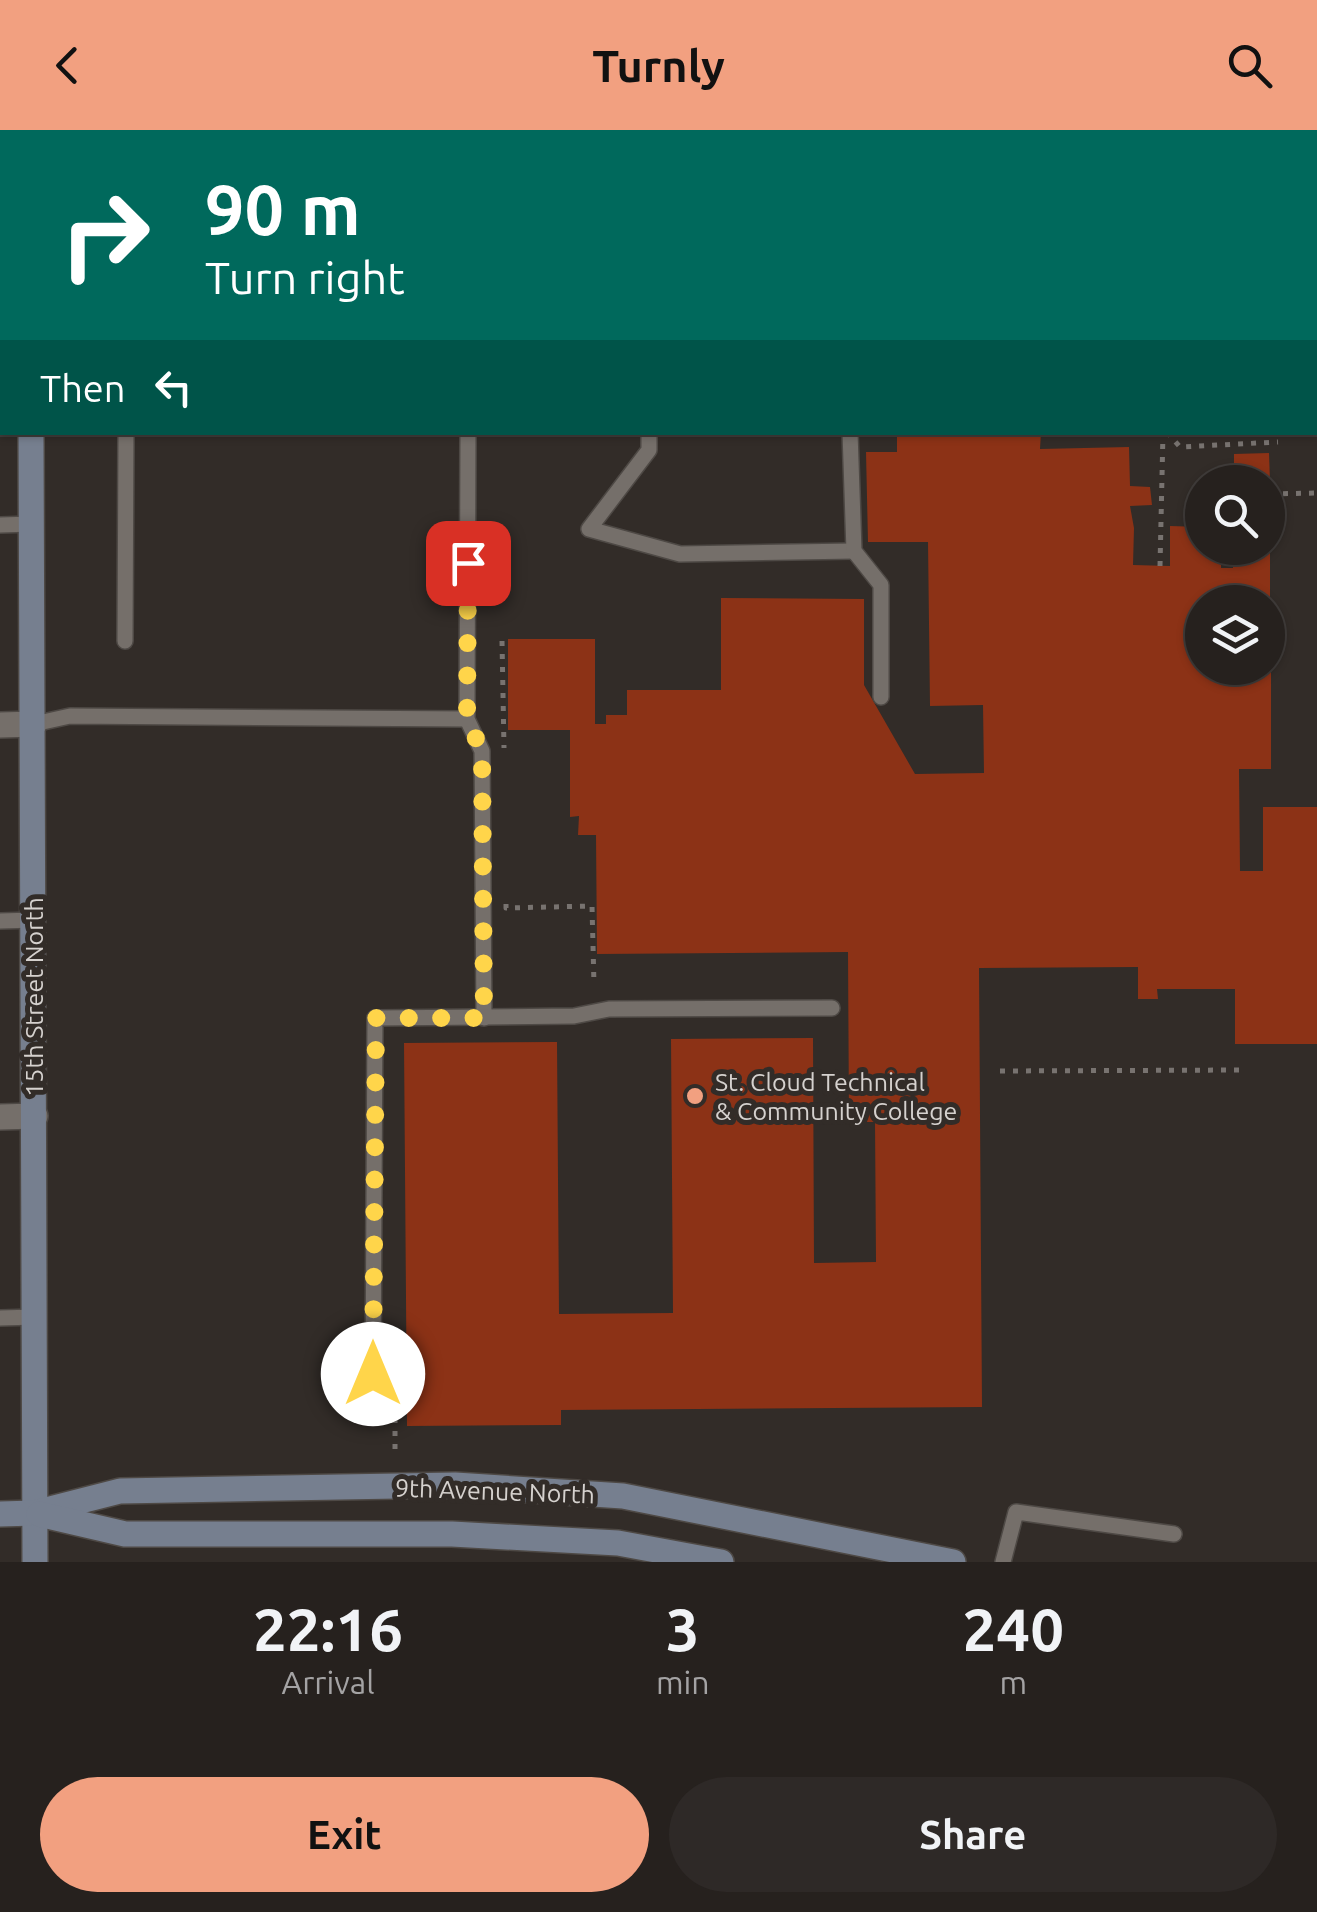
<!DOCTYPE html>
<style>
:root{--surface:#26211e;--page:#2e2927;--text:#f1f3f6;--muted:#a4a3a4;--line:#423e3c;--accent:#f2a080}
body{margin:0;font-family:Ubuntu,sans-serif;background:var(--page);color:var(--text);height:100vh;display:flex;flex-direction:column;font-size:38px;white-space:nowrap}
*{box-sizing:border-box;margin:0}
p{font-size:32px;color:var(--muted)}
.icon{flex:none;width:55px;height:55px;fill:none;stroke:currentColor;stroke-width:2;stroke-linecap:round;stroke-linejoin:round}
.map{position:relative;height:1432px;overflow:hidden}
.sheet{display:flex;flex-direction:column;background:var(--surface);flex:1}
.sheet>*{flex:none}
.hud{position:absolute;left:0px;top:0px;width:1318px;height:305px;box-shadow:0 2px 8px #0004,0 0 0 2px var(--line);background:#00695c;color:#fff;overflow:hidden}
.tools{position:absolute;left:1185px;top:335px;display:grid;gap:20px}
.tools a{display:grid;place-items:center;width:100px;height:100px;border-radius:50%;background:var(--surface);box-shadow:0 2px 8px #0004,0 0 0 2px var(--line);font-size:50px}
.pin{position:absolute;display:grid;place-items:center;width:85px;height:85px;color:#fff;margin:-42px;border-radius:20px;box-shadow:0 5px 15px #0006}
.me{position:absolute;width:110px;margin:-55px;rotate:0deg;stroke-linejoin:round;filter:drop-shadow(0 0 8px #0008)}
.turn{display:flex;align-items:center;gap:35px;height:210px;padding:0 40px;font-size:45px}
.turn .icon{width:130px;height:130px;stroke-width:2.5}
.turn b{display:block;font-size:70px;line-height:85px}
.then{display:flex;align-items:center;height:95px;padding:0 40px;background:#0003;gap:20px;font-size:38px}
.eta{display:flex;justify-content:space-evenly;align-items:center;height:170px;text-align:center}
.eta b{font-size:60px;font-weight:700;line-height:70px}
.button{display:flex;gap:20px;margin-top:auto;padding:20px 40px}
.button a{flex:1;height:115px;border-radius:60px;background:var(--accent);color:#111;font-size:40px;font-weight:700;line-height:115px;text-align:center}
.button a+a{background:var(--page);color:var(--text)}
header{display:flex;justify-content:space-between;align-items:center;height:130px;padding:0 40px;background:var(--accent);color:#111;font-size:45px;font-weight:700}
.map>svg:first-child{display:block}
.building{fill:#8c3216}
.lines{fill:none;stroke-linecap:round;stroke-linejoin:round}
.lane-casing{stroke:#4e4945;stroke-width:18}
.street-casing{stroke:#4e4945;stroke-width:28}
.secondary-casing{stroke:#4e4945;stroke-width:28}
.path{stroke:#787370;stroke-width:5;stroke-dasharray:5 8;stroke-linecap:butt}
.lane{stroke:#756f6a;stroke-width:15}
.street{stroke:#756f6a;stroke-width:25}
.secondary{stroke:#767f8f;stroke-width:25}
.route{stroke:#ffd54a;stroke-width:18;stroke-dasharray:0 32.4}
.poi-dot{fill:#f2a080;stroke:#322c28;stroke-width:4}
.labels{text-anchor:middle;stroke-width:10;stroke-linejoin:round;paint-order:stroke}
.street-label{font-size:25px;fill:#d5d1ce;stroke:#322c28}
.poi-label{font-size:25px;fill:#d5d1ce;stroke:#322c28;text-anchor:start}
</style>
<header><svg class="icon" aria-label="back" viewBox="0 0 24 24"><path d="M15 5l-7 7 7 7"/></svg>Turnly<svg class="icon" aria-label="search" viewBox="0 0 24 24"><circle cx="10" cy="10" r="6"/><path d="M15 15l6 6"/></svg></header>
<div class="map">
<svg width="1317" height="1432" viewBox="0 0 1317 1432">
<rect width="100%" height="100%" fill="#322c28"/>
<g class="building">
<polygon points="897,302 1041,302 1040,319 1129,317 1130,356 1150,357 1152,375 1130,376 1134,398 1133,435 1170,436 1170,396 1202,397 1202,418 1221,418 1221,438 1233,438 1233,418 1270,418 1270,472 1202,472 1202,538 1271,538 1271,639 1239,639 1240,741 1263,741 1263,677 1317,677 1317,914 1235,914 1235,859 1157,859 1158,869 1138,869 1138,837 979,838 982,1277 561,1280 561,1295 407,1296 404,913 557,912 559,1184 673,1183 671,909 813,908 814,1133 876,1132 875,992 849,992 848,822 597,824 596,705 578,705 579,686 570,687 570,600 508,600 508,509 595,509 595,594 606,594 606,585 627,585 627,560 721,560 721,468 864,469 864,555 915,644 984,643 983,575 930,576 928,412 868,412 866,322 897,322"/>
<polygon points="1269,323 1270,352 1234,352 1234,324"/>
</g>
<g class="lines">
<g class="lane-casing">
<g id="lane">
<polyline points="128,2 128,0"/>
<polyline points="473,2 473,0"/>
<polyline points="1084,2 1085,0"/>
<polyline points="1315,282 1317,282"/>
<polyline points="468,302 467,589 482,621 484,888"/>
<polyline points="649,302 649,320 589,399 680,424 854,421"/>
<polyline points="850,302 854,421 881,455 881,567"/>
<polyline points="0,395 32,394"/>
<polyline points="125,511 126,302"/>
<polyline points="34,594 70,586 467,589"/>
<polyline points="0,791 34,790"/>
<polyline points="0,1188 35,1187"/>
<polyline points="373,1244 375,888 574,886 609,879 832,878"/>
<polyline points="1003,1432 1016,1382 1174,1404"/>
</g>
</g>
<g class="street-casing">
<g id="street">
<polyline points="0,194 2,194"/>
<polyline points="0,595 34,594"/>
<polyline points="0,987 35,986"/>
</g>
</g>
<g class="secondary-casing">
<g id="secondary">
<polyline points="26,0 26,2"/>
<polyline points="31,302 35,1432"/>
<polyline points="0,1384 34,1383 120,1361 455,1355 623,1366 953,1432"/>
<polyline points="39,1384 125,1404 452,1404 618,1413 721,1432"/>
</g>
</g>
<g class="path">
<polyline points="1029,0 1029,2"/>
<polyline points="1167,302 1180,317 1278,312"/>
<polyline points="1270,364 1317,363"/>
<polyline points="1160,436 1163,302"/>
<polyline points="502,511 504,618"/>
<polyline points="506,774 506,778 592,776 594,855"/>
<polyline points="1000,941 1240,940"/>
<polyline points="395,1249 395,1323"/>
</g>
<use href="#lane" class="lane"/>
<use href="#street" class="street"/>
<use href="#secondary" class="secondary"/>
</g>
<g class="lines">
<polyline class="route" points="373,1244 376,888 484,888 482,621 467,590 468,433"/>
</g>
<circle class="poi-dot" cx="695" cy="966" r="10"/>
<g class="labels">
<g class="street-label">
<text transform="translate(34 867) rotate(-90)" y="9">15th Street North</text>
<text transform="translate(495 1361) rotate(2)" y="9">9th Avenue North</text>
</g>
<g class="poi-label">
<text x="715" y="961">St. Cloud Technical<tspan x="715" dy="29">&amp; Community College</tspan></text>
</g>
</g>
</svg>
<div class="tools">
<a><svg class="icon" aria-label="search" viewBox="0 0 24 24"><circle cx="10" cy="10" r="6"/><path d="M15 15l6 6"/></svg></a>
<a><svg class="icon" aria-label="layers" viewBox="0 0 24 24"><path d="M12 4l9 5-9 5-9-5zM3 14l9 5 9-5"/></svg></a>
</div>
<div class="pin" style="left:468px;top:433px;background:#d93025"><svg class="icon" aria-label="arrive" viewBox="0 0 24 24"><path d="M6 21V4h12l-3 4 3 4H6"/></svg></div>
<svg class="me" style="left:373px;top:1244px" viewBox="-20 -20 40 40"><circle r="19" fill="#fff"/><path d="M0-13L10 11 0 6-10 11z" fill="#ffd54a"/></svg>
<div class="hud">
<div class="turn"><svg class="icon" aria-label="right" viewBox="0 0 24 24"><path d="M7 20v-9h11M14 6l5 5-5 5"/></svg><div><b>90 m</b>Turn right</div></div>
<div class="then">Then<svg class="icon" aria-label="left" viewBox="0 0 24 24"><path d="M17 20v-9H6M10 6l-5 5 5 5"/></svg></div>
</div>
</div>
<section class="sheet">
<div class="eta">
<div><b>22:16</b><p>Arrival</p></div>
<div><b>3</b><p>min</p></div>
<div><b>240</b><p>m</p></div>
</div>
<div class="button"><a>Exit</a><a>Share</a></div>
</section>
